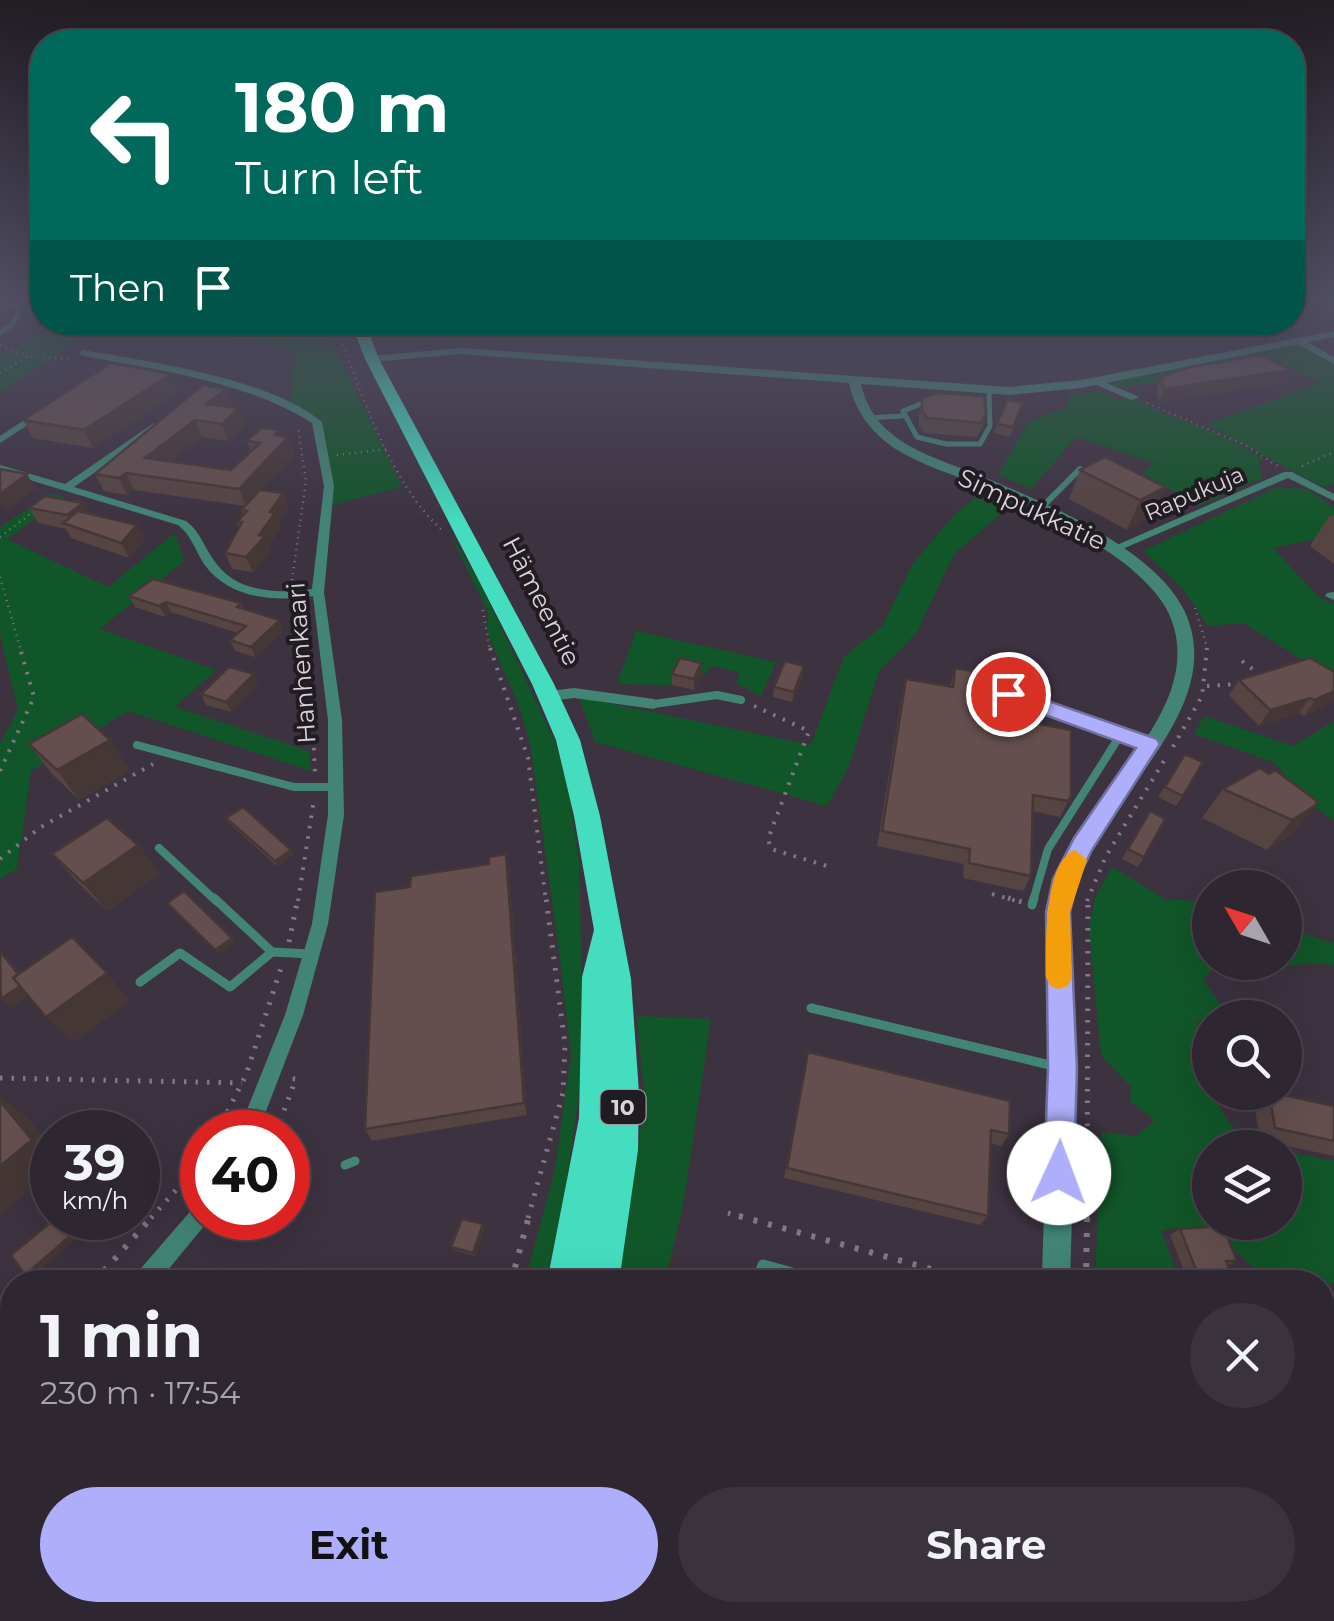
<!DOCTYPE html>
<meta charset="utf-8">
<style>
:root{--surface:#2e2630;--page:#3a323c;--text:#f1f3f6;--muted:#a7a5ab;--line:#49434c;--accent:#aeaefa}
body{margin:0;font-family:Montserrat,sans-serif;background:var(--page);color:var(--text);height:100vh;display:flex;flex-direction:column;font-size:38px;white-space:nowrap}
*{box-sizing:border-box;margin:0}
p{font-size:32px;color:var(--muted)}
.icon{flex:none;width:55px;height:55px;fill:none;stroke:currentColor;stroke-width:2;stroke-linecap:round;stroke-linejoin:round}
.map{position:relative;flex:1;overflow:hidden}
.side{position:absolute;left:0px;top:1270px;width:1335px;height:352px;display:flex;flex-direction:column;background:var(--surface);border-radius:40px 40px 0 0;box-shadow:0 10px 40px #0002,0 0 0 2px var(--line)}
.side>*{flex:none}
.guide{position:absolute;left:30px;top:30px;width:1275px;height:305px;border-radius:40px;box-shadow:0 10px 40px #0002,0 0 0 2px var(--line);background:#00695c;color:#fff;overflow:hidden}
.needle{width:65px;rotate:309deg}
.fabs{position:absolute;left:1192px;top:870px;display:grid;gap:20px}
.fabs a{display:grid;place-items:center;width:110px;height:110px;border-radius:50%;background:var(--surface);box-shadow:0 10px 40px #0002,0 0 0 2px var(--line);font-size:50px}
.speed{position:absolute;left:30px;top:1110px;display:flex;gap:20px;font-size:50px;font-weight:700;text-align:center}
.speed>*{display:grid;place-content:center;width:130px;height:130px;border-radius:50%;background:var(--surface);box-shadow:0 10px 40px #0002,0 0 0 2px var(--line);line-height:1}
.speed small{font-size:25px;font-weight:400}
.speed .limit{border:15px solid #d22;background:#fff;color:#111}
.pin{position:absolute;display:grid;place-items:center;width:85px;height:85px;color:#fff;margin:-42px;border:5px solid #fff;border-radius:50%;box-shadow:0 2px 10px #0007}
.me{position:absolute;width:110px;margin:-55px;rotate:2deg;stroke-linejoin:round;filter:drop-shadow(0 0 8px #0008)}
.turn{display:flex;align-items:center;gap:35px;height:210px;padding:0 40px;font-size:45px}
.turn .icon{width:130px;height:130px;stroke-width:2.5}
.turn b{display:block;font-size:70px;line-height:85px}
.then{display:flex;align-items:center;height:95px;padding:0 40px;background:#0003;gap:20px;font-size:38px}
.round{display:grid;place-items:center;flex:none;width:105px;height:105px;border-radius:52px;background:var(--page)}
.overview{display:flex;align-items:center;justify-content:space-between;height:170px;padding:0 40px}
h1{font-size:60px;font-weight:700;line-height:75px}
.action{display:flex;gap:20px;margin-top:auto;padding:20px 40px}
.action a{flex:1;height:115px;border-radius:60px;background:var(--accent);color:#111;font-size:40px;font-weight:700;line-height:115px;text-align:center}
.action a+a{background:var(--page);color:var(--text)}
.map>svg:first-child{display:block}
.green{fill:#115628}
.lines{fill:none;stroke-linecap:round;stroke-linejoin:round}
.path-far3{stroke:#817884;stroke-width:2.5;stroke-dasharray:1 5;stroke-linecap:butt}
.path-far2{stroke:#817884;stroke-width:4;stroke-dasharray:2.5 8;stroke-linecap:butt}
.path-far1{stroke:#817884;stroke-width:5;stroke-dasharray:2.5 9;stroke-linecap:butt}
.path{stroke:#817884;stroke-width:6;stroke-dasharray:4 11;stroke-linecap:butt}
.service-far4{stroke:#428575;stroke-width:5}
.service-far3{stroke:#428575;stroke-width:6}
.service-far2{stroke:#428575;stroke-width:8}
.service-far1{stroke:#428575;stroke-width:9}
.service{stroke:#428575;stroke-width:11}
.minor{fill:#428575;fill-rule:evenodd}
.tertiary{fill:#428575;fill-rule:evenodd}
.trunk{fill:#44ddc0;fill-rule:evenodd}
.wall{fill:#564443}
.shaded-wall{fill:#463737}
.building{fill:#644f4e;stroke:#463737;stroke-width:2.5}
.route{fill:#aeaefa;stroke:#7171a2;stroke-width:2.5}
.slow{fill:#f59e0b}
.labels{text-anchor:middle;stroke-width:8;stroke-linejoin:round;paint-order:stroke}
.far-street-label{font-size:22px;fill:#dad3dc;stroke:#211c22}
.shield{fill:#211c22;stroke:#a29ca4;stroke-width:2.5}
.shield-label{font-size:22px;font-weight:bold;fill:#dad3dc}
.street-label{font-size:25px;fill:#dad3dc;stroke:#211c22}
</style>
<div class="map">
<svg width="1334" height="1621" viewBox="0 0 1334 1621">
<rect width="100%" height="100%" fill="#3d3240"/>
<g class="green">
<polygon points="195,322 323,323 402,487 328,506 317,422 289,406 295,350 170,325"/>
<polygon points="94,330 0,393 0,355 43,333"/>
<polygon points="1299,344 1334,363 1334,484 1323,487 1206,424 1320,383 1268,359 1124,388 1112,384 1114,379"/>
<polygon points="1101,391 1122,401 1125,396 1222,436 1265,459 1258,463 1263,478 1199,506 1142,473 1155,463 1076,437 1031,489 998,475 1028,422 1067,407 1069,395"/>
<polygon points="1275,488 1307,489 1334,508 1334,535 1273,548 1320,598 1334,604 1334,680 1244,623 1208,626 1184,590 1143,551"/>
<polygon points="985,489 1016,501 954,554 917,632 879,671 849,766 827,806 595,742 579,697 811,745 844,656 882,627 912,565 955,514"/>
<polygon points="52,493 65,497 7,539 108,587 175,533 184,561 100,629 216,670 175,707 309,751 311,771 128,711 31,771 17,869 0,879 0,744 18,710 0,634 0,527"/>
<polygon points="446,526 479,581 555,742 568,786 579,862 584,1057 565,1194 546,1282 525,1282 555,1168 571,1057 560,959 531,748 520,708 488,635 488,612"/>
<polygon points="636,631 776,662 761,696 736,683 740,673 712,666 706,674 680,669 672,685 617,684"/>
<polygon points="1204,716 1293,746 1334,721 1334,821 1305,800 1275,763 1194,734"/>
<path d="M 1112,867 L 1165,899 L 1210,902 L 1210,962 L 1217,963 L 1203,980 L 1227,1014 L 1197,1021 C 1203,1062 1215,1137 1266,1147 L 1210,1148 L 1210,1222 L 1285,1222 L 1285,1151 L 1334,1161 L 1334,1283 L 1323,1287 L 1322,1282 C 1308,1282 1289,1286 1276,1280 C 1229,1260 1224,1215 1161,1231 L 1181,1282 L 1095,1282 L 1101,1132 L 1136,1136 L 1155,1120 L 1130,1102 L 1131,1087 L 1101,1056 L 1089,929 L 1095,898 Z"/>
<polygon points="1285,928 1334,943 1334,965 1313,963 1263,969 1218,963 1285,962"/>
<polygon points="637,1016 711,1019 683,1206 665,1282 616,1282 645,1102"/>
<polygon points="1323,1353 1334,1358 1334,1621 1286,1621 1285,1610 1322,1610"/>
</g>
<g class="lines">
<g class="path-far3">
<path d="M 334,322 C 360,388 389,483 442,530"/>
<polyline points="1270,322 1285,332"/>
<polyline points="0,345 28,356"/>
<polyline points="0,373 29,356 71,359"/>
<polyline points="1147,403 1243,444 1278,466"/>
<polyline points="337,455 387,449"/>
<polyline points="1302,466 1334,452"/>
<polyline points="0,537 34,511"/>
<polyline points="0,577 21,651"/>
<polyline points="292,580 306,481 298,427"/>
<polyline points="295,608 303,616 308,645"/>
<polyline points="1195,608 1208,651"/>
<polyline points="483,610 490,651"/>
</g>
<g class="path-far2">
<polyline points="490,648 528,758 546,901"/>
<polyline points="1242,661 1259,674"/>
<polyline points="310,664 315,774"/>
<polyline points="1207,686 1237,684"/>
<polyline points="754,706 809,731 768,839 771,849 827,866"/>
<polyline points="1173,747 1202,696 1207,648"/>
<polyline points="0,771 34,697 20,648"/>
<polyline points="0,859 41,827 153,764"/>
<polyline points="992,894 1017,901"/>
<polyline points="298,901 314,799"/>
<polyline points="1087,901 1106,856 1165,759"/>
</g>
<g class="path-far1">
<polyline points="1008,898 1022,902"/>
<polyline points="289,942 298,898"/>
<polyline points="0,1078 242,1083"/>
<polyline points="217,1132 246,1075 282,965"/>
<polyline points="276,1132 296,1079 287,1078"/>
<polyline points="728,1213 748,1218"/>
<polyline points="151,1218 202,1161"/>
<polyline points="528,1218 563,1093 565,1044 546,898"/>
<polyline points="1087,1218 1088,898"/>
</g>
<g class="path">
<polyline points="739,1216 978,1282"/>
<polyline points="94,1282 153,1216"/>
<polyline points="511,1282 529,1216"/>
<polyline points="1086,1282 1087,1216"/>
<polyline points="0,1334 12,1335"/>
<polyline points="0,1501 12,1508"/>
<polyline points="1084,1610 1084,1621"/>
<polyline points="123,1621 129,1610"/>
<polyline points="263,1621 267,1610"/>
</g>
<g class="service-far4">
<polyline points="0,300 21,309 11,326 0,333"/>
<polyline points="928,401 903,411 917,437 946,444 980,444 990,426 989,390"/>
<polyline points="867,418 902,416"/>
</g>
<polyline class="service-far3" points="1042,507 1080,469 1086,471"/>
<g class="service-far2">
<polyline points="1008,694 1150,744"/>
<polyline points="654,704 717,695 741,700"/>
<polyline points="137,745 294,787 334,787"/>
<polyline points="159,848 216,901"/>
<polyline points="1033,901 1048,849 1121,734"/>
</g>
<g class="service-far1">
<polyline points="214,898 272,952"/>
<polyline points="1032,905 1034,898"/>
<polyline points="140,982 180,953 230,987 272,952 311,954"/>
<polyline points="811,1008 1058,1067"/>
<polyline points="138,1140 147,1140"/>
<polyline points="345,1165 355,1161"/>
</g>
<g class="service">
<polyline points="757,1282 763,1265 825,1282"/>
<polyline points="878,1610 907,1621"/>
<polyline points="146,1621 152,1610"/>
<polyline points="188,1621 194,1610"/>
<polyline points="797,1621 799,1610"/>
<polyline points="975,1621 976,1610"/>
</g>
<g class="minor">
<polygon points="1294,338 1300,338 1334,357 1334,364 1294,342"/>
<path d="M 83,350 C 152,362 268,378 322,422 L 334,486 L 324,592 L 342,720 L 344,815 L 328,924 L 303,1015 L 258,1132 L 238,1132 L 285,1015 L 312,924 L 328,815 L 328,720 L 313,596 C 274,602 229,599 204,564 C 195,550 192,536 178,525 L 0,471 L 0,465 L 65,484 L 154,423 L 160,423 L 160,427 L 74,487 L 186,521 C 200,531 203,545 213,559 C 235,593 276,594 312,589 L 324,486 L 312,423 C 243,380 159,371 80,355 L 79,353 Z"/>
<polygon points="1095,378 1137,396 1139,398 1131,400 1092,383 1092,379"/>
<polygon points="35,413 43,415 0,443 0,436"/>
<polygon points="1284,472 1292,472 1334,494 1334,501 1288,478 1120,550 1112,550 1110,548"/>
<polygon points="1334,592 1334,600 1325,596 1327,593"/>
<polygon points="574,688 654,699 661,704 654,709 574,698 549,701 542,696 549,691"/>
<polygon points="202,1203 202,1218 210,1218 209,1220 158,1282 133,1282 136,1274 195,1206"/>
<polygon points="12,1406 12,1430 0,1434 0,1410"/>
</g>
<g class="tertiary">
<path d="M 1334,331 L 1334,337 L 1081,388 L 1009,395 L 861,384 C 866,404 875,421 892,434 C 915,453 946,462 974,473 C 1037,499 1155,547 1185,612 C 1228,707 1109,793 1078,874 C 1054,936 1074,1006 1074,1070 C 1075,1140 1072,1211 1070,1282 L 1042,1282 C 1043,1212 1049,1141 1050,1070 C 1050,999 1033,927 1063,860 C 1096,785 1209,704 1169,614 C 1160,594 1140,576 1124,563 C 1081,531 1033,507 984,487 C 954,475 921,465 894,448 C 870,431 855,411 849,383 L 461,354 L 372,362 L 366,359 L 372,356 L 461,348 L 1009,387 L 1081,380 Z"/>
<polygon points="0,1363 12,1369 12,1406 0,1401"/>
<polygon points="0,1439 12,1445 12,1481 0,1476"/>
<polygon points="414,1610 493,1610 497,1621 418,1621"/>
<polygon points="594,1610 633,1610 637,1621 598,1621"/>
<rect x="1031" y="1610" width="34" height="11"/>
</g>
<g class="trunk">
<polygon points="351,322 365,322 379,359 554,684 580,740 600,816 631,979 639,1093 638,1150 619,1282 583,1282 606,1150 583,1282 547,1282 579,1118 582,977 594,930 574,816 556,740 532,684 365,359"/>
<polygon points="358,1610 407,1610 412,1621 363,1621"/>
<polygon points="466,1610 510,1610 507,1621 463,1621"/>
<polygon points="514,1610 558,1610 556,1621 512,1621"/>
</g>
</g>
<g class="wall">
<polygon points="1161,377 1284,383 1159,402 1156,390"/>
<polygon points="226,389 232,405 230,407 239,408 245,425 228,441 202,437 170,461 231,470 251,451 247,441 280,430 282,436 288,437 294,454 260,490 283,493 288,508 279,523 280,528 269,545 271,551 253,572 232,569 225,553 239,528 237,522 243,515 241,510 245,506 134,490 127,495 104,491 95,474"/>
<polygon points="178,391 93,448 33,438 23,420"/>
<polygon points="922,398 986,413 982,428 977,437 925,433 919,426 919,413"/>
<polygon points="1020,413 1010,437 994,433 997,424"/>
<polygon points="1080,470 1165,487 1151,516 1127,530 1069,499"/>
<polygon points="29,508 88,513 145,540 129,558 71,538 66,529 38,523"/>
<polygon points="1334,515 1334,564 1310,546 1329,516"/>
<polygon points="129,596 241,603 244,609 284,631 255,657 235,651 230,640 238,633 171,612 165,617 135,607"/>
<polygon points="804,666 803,676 792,702 773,697 774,687"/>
<polygon points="955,668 969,711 1071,796 1060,817 1032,811 1031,876 1023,891 963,878 964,864 877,846 902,695 906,679 950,687"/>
<polygon points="701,673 694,690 672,685 672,674"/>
<polygon points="1239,680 1334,701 1304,716 1299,713 1259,726 1229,695"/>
<polygon points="258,684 231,712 206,705 201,694"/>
<polygon points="29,744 130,770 79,800 52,774"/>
<polygon points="1185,754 1183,796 1176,806 1158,797"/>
<polygon points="1269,774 1317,801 1291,835 1267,850 1202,818 1223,789"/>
<polygon points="1150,811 1144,857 1138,867 1122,859"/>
<polygon points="226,818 294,854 277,866 229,823"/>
<polygon points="138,845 159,874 107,911 77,882 52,854"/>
<polygon points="489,864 509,869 527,1115 372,1141 365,1129 410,887"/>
<polygon points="808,1052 1009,1134 1001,1146 991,1143 988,1216 980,1225 784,1178"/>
<polygon points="1267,1092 1334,1106 1334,1156 1260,1140 1254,1103"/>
<polygon points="485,1228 475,1256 453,1250 451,1247"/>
<polygon points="1180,1229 1237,1261 1228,1266 1231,1273 1220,1279 1188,1281 1170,1235"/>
<polygon points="1124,1610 1260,1610 1261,1621 1125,1621"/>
</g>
<g class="shaded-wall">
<polygon points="1291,370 1284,383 1159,402 1164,389"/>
<polygon points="171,374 178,391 93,448 84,430"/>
<polygon points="226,389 232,405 212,421 206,404"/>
<polygon points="239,408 245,425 228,441 222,424"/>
<polygon points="195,420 202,437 153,475 145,458"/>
<polygon points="280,430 284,441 288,437 294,454 246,506 239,489 275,435"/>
<polygon points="126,473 134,490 127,495 119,478"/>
<polygon points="27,474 36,489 6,511 0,502 0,494"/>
<polygon points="1165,487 1151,516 1127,530 1140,500"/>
<polygon points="283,493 288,508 279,523 280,528 269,545 271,551 253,572 246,557 270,512"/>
<polygon points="83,503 91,519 74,527 67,515"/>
<polygon points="137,525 145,540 129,558 121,543"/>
<polygon points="166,602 171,612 165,617 159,606"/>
<polygon points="280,620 284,631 255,657 251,647"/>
<polygon points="701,663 701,673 694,690 694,679"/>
<polygon points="804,666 803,676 792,702 794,692"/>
<polygon points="254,674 258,684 231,712 226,702"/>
<polygon points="1334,691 1334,701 1304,716 1315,700"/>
<polygon points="1310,698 1299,713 1259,726 1270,710"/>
<polygon points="110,740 130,770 79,800 57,770"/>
<polygon points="1316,805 1291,835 1267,850 1292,820"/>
<polygon points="138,845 159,874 107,911 83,883"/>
<polygon points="291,850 294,854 277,866 275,861"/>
<polygon points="506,854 509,869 527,1115 524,1103"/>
<polygon points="72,937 131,1000 74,1042 46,1017"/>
<polygon points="232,938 235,942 219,955 215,950"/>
<polygon points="0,948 35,992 11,1008 1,999"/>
<polygon points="0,1097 26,1116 52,1148 52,1171 0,1215"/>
<polygon points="91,1218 100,1218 31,1278 25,1275"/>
<polygon points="483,1224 485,1228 475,1256 473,1253"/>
</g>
<g class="building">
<polygon points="1261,355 1291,370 1164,389 1161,377 1190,367"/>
<polygon points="111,363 171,374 84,430 23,420"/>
<polygon points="203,385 226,389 206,404 239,408 222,424 195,420 145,458 231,470 260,443 247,441 261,428 280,430 275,435 288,437 239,489 126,473 119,478 95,474"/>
<polygon points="938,393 984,396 986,413 981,423 928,418 922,412 922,398"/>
<polygon points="1007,400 1023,403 1013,427 997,424"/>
<polygon points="1105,457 1165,487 1140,500 1080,470"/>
<polygon points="0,469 27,474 0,494"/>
<polygon points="260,490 283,493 270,512 275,513 259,535 265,536 246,557 225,553 242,522 237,522 247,511 241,510"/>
<polygon points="45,496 83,503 67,515 29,508"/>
<polygon points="78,511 137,525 121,543 63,523"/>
<polygon points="153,579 241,603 237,607 280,620 251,647 230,640 246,626 166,602 159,606 129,596"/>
<polygon points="680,658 701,663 694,679 672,674"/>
<polygon points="1310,658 1334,672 1334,691 1315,700 1310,698 1270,710 1239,680"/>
<polygon points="785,661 804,666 794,692 774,687"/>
<polygon points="229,667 254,674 226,702 201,694"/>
<polygon points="955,668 973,671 969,711 1071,730 1071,796 1068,801 1033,795 1031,876 969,863 970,849 882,831 906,679 953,687"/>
<polygon points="82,714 110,740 57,770 29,744"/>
<polygon points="1185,754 1203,762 1183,796 1165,787"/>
<polygon points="1260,768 1269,774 1275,770 1317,801 1316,805 1292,820 1223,789"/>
<polygon points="243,807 291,850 275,861 226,818"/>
<polygon points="1150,811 1165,819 1144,857 1128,849"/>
<polygon points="107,818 138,845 83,883 52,854"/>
<polygon points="506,854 524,1103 365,1129 375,892 410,887 411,876 489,864 489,857"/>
<polygon points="184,891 232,938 215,950 167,903"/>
<polygon points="72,937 107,973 46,1017 13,978"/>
<polygon points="0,951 18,974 13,978 20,986 1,999"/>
<polygon points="808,1052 1010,1101 1009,1134 991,1130 988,1216 787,1168"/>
<polygon points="1269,1092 1334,1106 1334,1141 1275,1128"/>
<polygon points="0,1101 32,1140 0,1166"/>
<polygon points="56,1218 91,1218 25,1275 11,1255"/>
<polygon points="462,1219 483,1224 473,1253 451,1247"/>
<polygon points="1223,1226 1237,1261 1226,1261 1231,1273 1198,1275 1180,1229"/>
<polygon points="1156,1610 1260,1610 1261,1621 1157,1621"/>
</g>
<linearGradient id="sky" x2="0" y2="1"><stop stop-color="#221c23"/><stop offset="0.57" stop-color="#514f64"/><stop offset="1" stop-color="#514f64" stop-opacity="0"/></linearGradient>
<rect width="1334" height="525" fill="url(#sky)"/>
<polygon class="route" points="1008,687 1157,739 1160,744 1092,850 1078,879 1070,912 1077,1068 1074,1173 1069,1184 1059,1188 1048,1184 1044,1173 1048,1068 1046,912 1053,879 1074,838 1136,748 1001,699 998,694"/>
<path class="slow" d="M 1075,850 L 1087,860 L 1070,912 L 1072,977 L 1068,986 L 1059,989 L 1050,986 L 1046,977 C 1046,949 1043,861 1075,850 Z"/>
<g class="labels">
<g class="far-street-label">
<text transform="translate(1194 493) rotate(-23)" y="8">Rapukuja</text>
</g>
<rect class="shield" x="600.5" y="1090" width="45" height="34" rx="8"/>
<g class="shield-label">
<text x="623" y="1115">10</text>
</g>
<g class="street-label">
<text transform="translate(1032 509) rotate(25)" y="9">Simpukkatie</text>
<text transform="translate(542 601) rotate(63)" y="9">Hämeentie</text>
<text transform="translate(301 663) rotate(-94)" y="9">Hanhenkaari</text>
</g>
</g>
</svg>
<div class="fabs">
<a><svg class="needle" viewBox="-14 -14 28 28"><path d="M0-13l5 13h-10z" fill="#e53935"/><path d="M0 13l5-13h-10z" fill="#a7a5ab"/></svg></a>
<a><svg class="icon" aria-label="search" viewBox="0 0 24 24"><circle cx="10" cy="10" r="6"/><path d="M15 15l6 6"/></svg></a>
<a><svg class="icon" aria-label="layers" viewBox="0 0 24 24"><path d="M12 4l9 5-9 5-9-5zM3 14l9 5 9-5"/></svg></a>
</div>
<div class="speed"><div>39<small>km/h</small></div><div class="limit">40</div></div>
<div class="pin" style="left:1008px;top:694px;background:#d93025"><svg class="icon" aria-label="arrive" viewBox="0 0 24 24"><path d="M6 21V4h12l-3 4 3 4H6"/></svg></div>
<svg class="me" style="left:1059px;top:1173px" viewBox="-20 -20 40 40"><circle r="19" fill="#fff"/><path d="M0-13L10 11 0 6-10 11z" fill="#aeaefa"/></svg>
<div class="guide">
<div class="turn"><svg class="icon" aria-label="left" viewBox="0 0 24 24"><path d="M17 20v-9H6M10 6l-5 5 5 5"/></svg><div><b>180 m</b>Turn left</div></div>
<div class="then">Then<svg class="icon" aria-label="arrive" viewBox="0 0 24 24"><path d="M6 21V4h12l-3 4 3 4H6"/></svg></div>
</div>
<section class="side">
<div class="overview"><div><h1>1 min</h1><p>230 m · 17:54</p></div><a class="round"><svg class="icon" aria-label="close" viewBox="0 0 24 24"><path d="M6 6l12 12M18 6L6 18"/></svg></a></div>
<div class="action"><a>Exit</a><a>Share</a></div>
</section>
</div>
